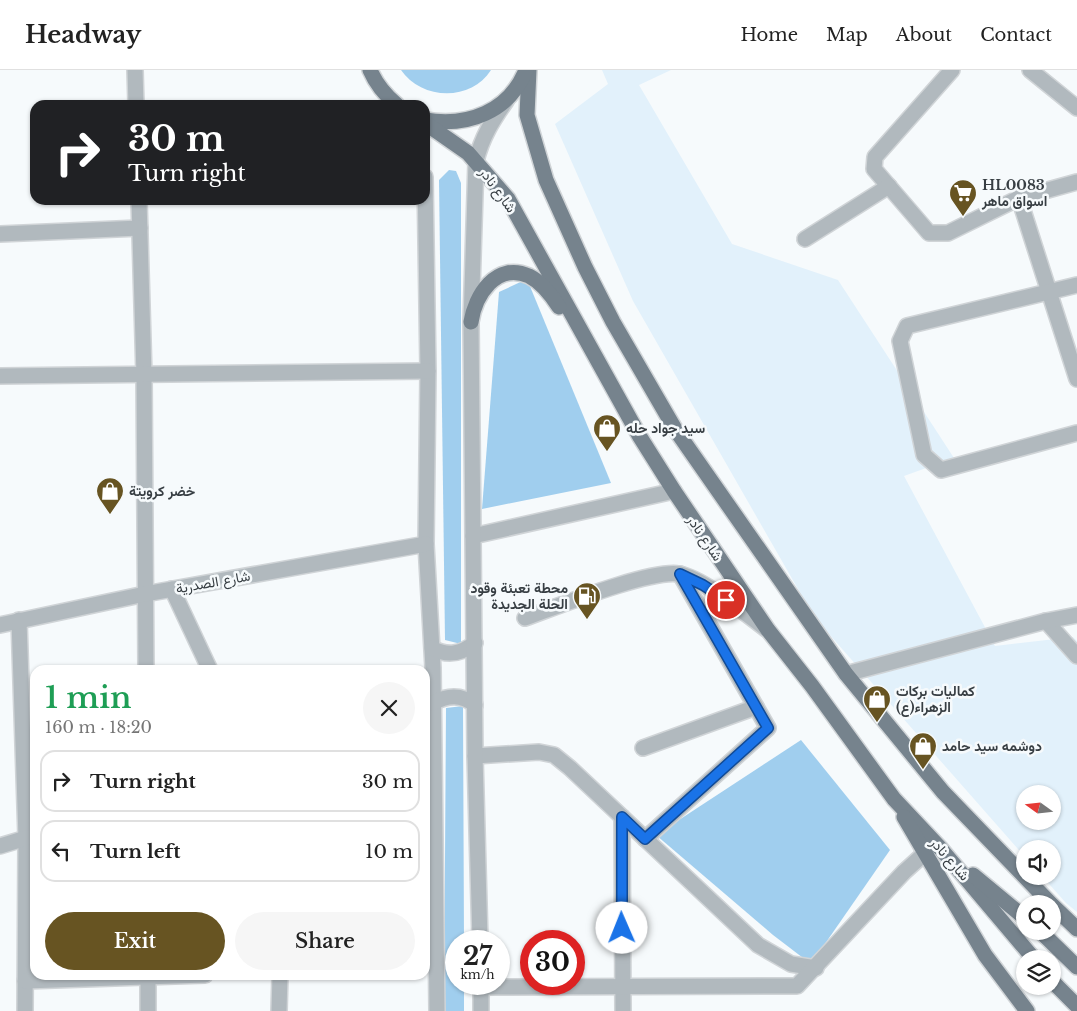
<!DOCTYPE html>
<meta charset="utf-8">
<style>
:root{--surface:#fff;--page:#f6f6f6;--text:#222;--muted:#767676;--line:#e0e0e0;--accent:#675422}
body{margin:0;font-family:"Libre Baskerville",Vazirmatn,serif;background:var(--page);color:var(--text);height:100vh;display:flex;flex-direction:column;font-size:19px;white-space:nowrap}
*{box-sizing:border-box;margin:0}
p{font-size:16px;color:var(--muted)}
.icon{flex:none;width:28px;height:28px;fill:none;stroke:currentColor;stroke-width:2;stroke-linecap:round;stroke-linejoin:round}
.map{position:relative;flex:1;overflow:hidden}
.panel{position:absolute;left:30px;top:595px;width:400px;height:315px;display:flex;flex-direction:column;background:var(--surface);border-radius:15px;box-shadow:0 1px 4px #0004}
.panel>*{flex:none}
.top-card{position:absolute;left:30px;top:30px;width:400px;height:105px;border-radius:15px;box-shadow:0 1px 4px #0004;background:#202124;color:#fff;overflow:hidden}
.needle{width:32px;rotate:285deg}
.fabs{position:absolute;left:1016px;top:715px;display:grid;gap:10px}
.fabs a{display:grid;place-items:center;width:45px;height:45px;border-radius:50%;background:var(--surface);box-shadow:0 1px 4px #0004;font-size:25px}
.speed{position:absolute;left:445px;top:860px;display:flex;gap:10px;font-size:25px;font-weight:700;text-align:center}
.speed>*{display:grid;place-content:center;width:65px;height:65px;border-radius:50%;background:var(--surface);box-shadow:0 1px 4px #0004;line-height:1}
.speed small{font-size:12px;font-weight:400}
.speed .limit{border:8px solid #d22;background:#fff;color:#111}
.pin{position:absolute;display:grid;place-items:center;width:42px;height:42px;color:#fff;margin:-21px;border:2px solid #fff;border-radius:50%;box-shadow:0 1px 5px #0007}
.me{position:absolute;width:55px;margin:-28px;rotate:359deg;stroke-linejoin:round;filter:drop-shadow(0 0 4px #0008)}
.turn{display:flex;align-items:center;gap:18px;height:105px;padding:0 15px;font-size:22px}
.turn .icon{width:65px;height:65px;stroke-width:2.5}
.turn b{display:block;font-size:35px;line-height:42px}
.round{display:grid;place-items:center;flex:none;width:52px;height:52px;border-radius:26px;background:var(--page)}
.summary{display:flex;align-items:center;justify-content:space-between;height:85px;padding:0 15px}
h1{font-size:30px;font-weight:600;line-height:38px;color:#1e9e55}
.cta{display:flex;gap:10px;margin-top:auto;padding:10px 15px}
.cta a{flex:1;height:58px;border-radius:30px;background:var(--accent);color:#fff;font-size:20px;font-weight:600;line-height:58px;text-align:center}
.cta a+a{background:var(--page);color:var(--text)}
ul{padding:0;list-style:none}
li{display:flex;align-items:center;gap:15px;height:62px;margin:0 10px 8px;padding:0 5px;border:2px solid var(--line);border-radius:15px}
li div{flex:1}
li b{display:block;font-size:19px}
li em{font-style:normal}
header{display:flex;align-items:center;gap:30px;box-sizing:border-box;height:70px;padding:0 25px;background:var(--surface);border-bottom:1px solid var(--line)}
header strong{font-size:24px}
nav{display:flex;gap:28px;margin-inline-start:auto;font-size:18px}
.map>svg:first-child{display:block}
.built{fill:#e2f1fb;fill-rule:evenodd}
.green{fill:#a0ceee}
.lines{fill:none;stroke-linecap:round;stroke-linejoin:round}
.minor-casing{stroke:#d0d4d7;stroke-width:18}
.major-casing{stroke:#d0d4d7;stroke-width:18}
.minor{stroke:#b1b9be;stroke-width:15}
.major{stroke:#76838d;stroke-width:15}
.route-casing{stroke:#114b97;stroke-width:12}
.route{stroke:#1a73e8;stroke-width:9}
.labels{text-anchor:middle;stroke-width:5;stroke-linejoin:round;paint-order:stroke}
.poi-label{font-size:14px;font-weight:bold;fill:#373e43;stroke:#f6fafc;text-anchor:start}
.street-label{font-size:14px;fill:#373e43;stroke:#f6fafc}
</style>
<header>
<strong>Headway</strong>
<nav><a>Home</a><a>Map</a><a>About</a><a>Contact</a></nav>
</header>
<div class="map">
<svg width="1077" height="941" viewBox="0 0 1077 941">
<rect width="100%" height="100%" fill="#f6fafc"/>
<path class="built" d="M 602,0 L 671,0 L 639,15 L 732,174 L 838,210 L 954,388 L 904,406 L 995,576 L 1073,567 L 1077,571 L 1077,842 L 1066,833 L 1042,806 L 1052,806 L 1052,779 L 1025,779 L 1025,787 L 814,547 L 633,231 L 555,54 L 608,14 ZM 1025,724 L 1052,724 L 1052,751 L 1025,751 Z"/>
<g class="green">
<path d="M 401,0 L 491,0 C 471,32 421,30 401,0 Z"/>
<polygon points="449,100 456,101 461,113 461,574 445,570 439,110"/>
<polygon points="527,209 611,413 482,439 499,222"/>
<polygon points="463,636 464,871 456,871 456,914 464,914 464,941 444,941 446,638"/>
<polygon points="801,670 890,780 811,894 773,865 656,765"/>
</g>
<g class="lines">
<g class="minor-casing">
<g id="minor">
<polyline points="135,0 136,35"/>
<polyline points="952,0 875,87 874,99 929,163 948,163 1019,128 1077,309"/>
<polyline points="1030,0 1077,38"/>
<polyline points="425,107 428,301 426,474 433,598 437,941"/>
<polyline points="1019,128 1077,112"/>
<polyline points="139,130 144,306 146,600"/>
<polyline points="0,164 140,158"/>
<polyline points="805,169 889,116"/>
<polyline points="1077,215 907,256 900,271 924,385 941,400 1077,363"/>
<polyline points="0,306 428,301"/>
<polyline points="473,466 674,421"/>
<polyline points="172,519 210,600"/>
<path d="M 525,548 C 556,537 651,499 679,504 C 703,508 746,544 766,559"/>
<polyline points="19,550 26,768 25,941"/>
<polyline points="1046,551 1077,586"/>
<polyline points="0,555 145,524 426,474"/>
<path d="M 432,578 C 448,587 461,584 475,573"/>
<polyline points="846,604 1046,551 1077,545"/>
<path d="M 433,633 C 448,625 461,624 475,635"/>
<polyline points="643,678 756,637 680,504"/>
<polyline points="475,686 539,682 554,685 570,698 758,875 791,894 816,898"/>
<polyline points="622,747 623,941"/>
<polyline points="645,769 768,658 756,637"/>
<polyline points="0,776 26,768"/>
<path d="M 480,871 L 475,686 L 471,252 L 476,91 C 482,67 492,51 506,31"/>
<polyline points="25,911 205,905"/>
<polyline points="481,914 481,941"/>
<polyline points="481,917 797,916 904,802 925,783 930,773"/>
<polyline points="148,941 148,905"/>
<polyline points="279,941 280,905"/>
</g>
</g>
<g class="major-casing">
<g id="major">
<path d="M 370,0 C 376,14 385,25 397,35"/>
<polyline points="529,0 527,45 546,110 585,197 613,252 675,359 846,604 943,722 1051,834"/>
<path d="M 425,50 C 468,57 509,42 526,0"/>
<polyline points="425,53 468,83 508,129 640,367 674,421 768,560 812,616 894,729 941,779 1034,889"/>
<path d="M 471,252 C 475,226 496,191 529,206 C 541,212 552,226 559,237"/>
<polyline points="904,747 985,885 1027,941"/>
<polyline points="973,805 1025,848"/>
<polyline points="1052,835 1077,859"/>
<polyline points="1040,861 1077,897"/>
<polyline points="1052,911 1077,936"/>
</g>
</g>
<use href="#minor" class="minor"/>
<use href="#major" class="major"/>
</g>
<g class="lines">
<g class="route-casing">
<polyline id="route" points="622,858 622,747 645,769 768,658 680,504 703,515 726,530"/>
</g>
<use href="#route" class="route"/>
</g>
<defs>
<g id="supermarket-pin" transform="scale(1.4375)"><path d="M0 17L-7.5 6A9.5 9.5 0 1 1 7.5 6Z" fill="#675422" stroke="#f6fafc"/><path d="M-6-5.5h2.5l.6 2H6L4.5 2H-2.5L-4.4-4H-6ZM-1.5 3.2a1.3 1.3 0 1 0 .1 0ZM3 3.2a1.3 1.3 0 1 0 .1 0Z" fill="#fff"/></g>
<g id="shop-pin" transform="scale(1.4375)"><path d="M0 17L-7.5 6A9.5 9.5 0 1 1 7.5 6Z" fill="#675422" stroke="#f6fafc"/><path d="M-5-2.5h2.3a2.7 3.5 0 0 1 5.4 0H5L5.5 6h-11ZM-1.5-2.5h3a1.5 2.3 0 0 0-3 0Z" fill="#fff"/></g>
<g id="fuel-pin" transform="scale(1.4375)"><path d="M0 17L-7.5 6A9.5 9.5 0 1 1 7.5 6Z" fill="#675422" stroke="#f6fafc"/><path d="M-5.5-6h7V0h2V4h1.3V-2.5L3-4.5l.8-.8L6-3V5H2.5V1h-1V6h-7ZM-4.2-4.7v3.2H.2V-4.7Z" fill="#fff"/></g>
</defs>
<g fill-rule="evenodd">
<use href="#supermarket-pin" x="963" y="123"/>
<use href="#shop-pin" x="607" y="358"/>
<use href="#shop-pin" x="110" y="421"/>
<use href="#fuel-pin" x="587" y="526"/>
<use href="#shop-pin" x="877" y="629"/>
<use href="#shop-pin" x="923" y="676"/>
</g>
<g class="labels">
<g class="poi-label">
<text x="982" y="120">HL0083<tspan x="982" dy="16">اسواق ماهر</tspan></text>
<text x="626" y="363">سيد جواد حله</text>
<text x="129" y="426">خضر كرويتة</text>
<text x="568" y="523" text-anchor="end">محطة تعبئة وقود<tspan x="568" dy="16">الحلة الجديدة</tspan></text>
<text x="896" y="626">كماليات بركات<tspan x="896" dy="16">الزهراء(ع)</tspan></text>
<text x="942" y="681">دوشمه سيد حامد</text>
</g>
<g class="street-label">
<text transform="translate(498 120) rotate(54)" y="5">شارع نادر</text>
<text transform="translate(705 468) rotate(56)" y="5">شارع نادر</text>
<text transform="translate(213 512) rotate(-10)" y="5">شارع الصدرية</text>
<text transform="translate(950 789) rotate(49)" y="5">شارع نادر</text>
</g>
</g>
</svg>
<div class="fabs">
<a><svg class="needle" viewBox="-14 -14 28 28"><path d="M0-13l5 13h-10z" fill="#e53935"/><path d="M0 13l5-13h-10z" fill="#767676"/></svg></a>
<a><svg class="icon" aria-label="sound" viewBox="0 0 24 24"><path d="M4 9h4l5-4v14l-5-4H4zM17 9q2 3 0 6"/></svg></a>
<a><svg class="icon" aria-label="search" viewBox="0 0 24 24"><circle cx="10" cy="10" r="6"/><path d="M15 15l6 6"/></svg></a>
<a><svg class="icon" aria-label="layers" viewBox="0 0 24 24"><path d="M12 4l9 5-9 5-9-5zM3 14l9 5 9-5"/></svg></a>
</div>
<div class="speed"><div>27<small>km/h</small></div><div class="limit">30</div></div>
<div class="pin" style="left:726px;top:530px;background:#d93025"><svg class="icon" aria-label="arrive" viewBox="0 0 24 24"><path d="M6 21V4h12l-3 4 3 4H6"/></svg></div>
<svg class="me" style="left:622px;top:858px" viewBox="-20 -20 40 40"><circle r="19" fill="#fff"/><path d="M0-13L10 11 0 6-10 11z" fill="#1a73e8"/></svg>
<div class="top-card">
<div class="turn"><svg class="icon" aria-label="right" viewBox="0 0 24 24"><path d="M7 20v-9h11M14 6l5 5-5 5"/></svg><div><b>30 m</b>Turn right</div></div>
</div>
<section class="panel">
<div class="summary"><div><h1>1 min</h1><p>160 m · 18:20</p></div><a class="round"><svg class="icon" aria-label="close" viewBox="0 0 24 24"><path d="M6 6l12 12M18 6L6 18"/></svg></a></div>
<ul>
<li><svg class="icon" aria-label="right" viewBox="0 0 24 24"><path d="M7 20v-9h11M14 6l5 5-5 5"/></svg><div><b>Turn right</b></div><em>30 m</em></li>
<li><svg class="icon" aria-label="left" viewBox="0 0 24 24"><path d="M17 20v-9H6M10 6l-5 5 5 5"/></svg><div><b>Turn left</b></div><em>10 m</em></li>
</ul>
<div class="cta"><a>Exit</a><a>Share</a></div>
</section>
</div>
